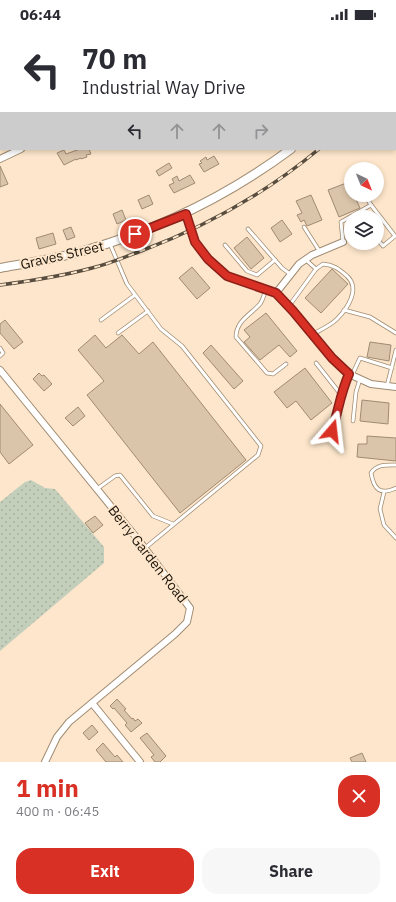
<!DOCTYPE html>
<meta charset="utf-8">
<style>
:root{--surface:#fff;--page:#f7f7f7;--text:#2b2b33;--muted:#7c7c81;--accent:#d93025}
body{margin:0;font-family:"IBM Plex Sans",sans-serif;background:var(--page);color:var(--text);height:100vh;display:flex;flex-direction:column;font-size:15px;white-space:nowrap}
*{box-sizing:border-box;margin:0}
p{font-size:13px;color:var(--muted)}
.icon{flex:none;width:22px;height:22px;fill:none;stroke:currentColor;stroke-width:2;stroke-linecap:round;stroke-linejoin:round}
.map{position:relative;height:734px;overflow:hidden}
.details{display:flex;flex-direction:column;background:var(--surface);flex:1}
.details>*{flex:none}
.banner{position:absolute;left:0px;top:0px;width:396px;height:122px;box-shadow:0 2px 6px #0003;background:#fff;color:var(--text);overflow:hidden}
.needle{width:26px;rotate:137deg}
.controls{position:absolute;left:344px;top:134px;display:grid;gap:8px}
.controls a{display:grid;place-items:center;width:40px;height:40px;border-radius:50%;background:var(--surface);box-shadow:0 2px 6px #0003;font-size:20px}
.pin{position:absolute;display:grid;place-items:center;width:34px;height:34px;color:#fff;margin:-17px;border:2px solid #fff;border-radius:50%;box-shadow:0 1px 4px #0007}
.me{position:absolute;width:44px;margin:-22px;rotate:17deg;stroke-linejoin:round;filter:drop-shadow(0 0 3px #0008)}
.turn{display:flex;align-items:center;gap:14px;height:84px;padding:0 16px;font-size:18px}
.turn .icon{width:52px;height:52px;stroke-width:2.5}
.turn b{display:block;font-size:28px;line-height:34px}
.lanes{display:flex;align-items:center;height:38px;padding:0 16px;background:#0003;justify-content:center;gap:20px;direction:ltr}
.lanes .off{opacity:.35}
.round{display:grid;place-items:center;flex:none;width:42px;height:42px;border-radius:16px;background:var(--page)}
.headline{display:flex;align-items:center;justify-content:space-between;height:68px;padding:0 16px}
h1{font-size:24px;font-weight:700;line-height:30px;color:var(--accent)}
.button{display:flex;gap:8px;margin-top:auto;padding:8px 16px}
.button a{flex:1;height:46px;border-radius:16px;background:var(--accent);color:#fff;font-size:16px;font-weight:700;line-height:46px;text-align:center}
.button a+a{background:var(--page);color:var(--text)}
.status{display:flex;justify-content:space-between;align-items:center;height:28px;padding:0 20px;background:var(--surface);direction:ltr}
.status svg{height:11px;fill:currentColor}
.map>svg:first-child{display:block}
.grass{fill:url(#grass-dots)}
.building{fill:#dbc5aa;stroke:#9f8b72}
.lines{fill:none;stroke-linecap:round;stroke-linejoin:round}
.service-casing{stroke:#a08c73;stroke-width:4.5}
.minor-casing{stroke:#a08c73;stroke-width:8}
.tertiary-casing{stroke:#a08c73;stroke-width:10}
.primary-casing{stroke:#fff;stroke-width:12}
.service{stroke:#fff;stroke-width:3}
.minor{stroke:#fff;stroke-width:6}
.tertiary{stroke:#fff;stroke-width:8}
.primary{stroke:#fbc8b4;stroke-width:10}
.rail-casing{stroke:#584d3e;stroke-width:3.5}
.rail{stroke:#fde6cb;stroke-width:2;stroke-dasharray:6;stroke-linecap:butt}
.route-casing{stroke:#8d1f18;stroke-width:10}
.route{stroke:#d93025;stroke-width:7}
.labels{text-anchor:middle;stroke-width:4;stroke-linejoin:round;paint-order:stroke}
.street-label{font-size:14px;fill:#1a1309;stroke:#fde6cb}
</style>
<div class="status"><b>06:44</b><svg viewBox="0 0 49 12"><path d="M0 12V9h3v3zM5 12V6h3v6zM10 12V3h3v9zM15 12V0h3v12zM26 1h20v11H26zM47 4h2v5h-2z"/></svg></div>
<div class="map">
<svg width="396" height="734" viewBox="0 0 396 734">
<defs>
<pattern id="grass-dots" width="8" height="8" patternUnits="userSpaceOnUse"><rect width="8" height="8" fill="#c4cfbb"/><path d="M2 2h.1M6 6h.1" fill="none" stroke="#a8b19f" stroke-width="1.8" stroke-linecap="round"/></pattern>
</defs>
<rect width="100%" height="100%" fill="#fde6cb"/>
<polygon class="grass" points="31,452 45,460 55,461 104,519 104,535 0,623 0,474 25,454"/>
<g class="building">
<polygon points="80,121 89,121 91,126 86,127 87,129 81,131 81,130 76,132 76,131 64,137 57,125 64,122 66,126"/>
<polygon points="214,128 219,136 204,144 199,136 202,135 200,133 206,129 207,132"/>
<polygon points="169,135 172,140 159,148 156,143"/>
<polygon points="0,138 8,156 0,159"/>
<polygon points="190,147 195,155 174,165 169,157 174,155 172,151 177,148 179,153"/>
<polygon points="349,154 351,159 351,167 354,167 360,180 339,189 328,162"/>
<polygon points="149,167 153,176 142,181 138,172"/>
<polygon points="311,167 322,192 307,198 304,192 301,194 297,187 302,185 296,173"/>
<polygon points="122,182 126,192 117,196 113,186"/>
<polygon points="282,192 292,206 280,214 271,200"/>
<polygon points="71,199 75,209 67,212 63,202"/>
<polygon points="53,205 56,216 39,221 36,210"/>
<polygon points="247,209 264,230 251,241 234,220"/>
<polygon points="192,239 210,260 197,271 179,250"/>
<polygon points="332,241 348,256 321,285 305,270"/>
<polygon points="266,285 297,323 290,329 279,317 260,332 244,314 250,309 244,302"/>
<polygon points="5,292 23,314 14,321 0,305 0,296"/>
<polygon points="95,307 106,320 122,307 139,326 153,314 246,432 180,485 87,367 104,353 78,322"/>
<polygon points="370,314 391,317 389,333 367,329"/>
<polygon points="211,317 243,353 234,361 203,325"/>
<polygon points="305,340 332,375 311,392 296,373 287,380 274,364"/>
<polygon points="39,345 42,348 44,347 52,356 44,363 33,351"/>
<polygon points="362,372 389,375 388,396 360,393"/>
<polygon points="0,376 33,417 9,436 0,424"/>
<polygon points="78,379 85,388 73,398 65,390"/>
<polygon points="367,408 396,410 396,433 357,429 358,416 367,416"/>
<polygon points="95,488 103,497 93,505 85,495"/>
<polygon points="117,671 126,681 124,682 132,691 133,690 135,693 138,691 142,695 131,704 125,697 127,695 114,680 113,681 110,678"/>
<polygon points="92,697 98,704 89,712 83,705"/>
<polygon points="147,705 166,728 160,734 155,734 151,729 154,727 140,710"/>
<polygon points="103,715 115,729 117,727 123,734 106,734 96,722"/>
<polygon points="362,725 366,734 352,734 350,730"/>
</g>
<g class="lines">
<g class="service-casing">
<g id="service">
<polyline points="207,0 207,1"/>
<polyline points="238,0 239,1"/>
<polyline points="268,0 269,1"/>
<polyline points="311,0 313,1"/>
<polyline points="318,1 320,0"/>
<polyline points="395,72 396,71"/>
<polyline points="395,105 396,104"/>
<polyline points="350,146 351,147"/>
<polyline points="365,167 371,177"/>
<polyline points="304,199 320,224"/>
<polyline points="248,201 282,240 290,246"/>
<polyline points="343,214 341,194 371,177 395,208 383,218 377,211"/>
<polyline points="110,216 127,256 161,301 182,318 261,418 258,427 145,520"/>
<polyline points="225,217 247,243 257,247 275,232"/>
<path d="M 266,262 C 264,266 263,272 260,276 C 250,287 236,293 236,309 L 267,345 L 273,346 L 286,336"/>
<polyline points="289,278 316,241 306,232"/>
<polyline points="344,282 370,289 396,305"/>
<polyline points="101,292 135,267"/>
<polyline points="118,305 148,283"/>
<path d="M 313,306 C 320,302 330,298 337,291 C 347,281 361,261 347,248 C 339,241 334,237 323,236 L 316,241"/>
<polyline points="0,320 3,325 0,328"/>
<polyline points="316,335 342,368"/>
<polyline points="352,347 360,330 392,340"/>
<polyline points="387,358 396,322"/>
<polyline points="353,393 356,364 360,351"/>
<path d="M 332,403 C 338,384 341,364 349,346"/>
<path d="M 396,437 C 386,437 377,436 371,445 C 374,462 380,467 396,460"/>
<polyline points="97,461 115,448 120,447 153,488 173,496"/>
<polyline points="384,464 380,481 384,497 396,510"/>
</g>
</g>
<g class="minor-casing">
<g id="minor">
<polyline points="183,0 184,1"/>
<polyline points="0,131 21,121"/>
<polyline points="186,185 195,214 208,231 227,248 276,265 293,283 332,330 349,346 371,356 396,359"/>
<polyline points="276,265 299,236 312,227 343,214"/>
<polyline points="0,342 140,514 190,580 187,594 175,606 69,694 57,709 45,734"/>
<polyline points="92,675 140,734"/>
</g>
</g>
<g class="tertiary-casing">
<g id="tertiary">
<polyline points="382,0 382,1"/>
<polyline points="395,27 396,29"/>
<polyline points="395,38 396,37"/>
<path d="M 0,240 C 28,235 56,231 83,223 C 158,202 229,167 291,121"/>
</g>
</g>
<g class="primary-casing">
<g id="primary">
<polyline points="35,1 37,0"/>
<polyline points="0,17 1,17"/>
</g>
</g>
<use href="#service" class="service"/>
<use href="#minor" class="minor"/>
<use href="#tertiary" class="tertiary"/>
<use href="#primary" class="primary"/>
<g class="rail-casing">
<g id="rail">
<polyline points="395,58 396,57"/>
<path d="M 0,257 C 31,253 62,248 92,240 C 109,236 125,229 141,223 C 205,199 266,165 319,121"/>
</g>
</g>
<use href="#rail" class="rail"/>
</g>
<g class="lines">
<g class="route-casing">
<path id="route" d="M 135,206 L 186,186 L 195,214 L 208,231 L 227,248 L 276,265 L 293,283 L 332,330 L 349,346 C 341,363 338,384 332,403"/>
</g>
<use href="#route" class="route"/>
</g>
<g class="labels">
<g class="street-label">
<text transform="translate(62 227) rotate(-13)" y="5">Graves Street</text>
<text transform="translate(148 526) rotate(52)" y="5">Berry Garden Road</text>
</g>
</g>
</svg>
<div class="controls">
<a><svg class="needle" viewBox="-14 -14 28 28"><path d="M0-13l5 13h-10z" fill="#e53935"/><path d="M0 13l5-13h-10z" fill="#7c7c81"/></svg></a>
<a><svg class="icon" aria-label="layers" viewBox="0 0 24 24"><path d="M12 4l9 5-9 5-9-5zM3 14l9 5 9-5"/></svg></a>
</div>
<div class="pin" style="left:135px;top:206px;background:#d93025"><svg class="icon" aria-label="arrive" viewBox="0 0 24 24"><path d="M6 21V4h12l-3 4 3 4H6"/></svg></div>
<svg class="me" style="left:332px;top:403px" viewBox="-20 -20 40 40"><path d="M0-17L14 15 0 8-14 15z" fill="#d93025" stroke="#fff" stroke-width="4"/></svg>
<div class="banner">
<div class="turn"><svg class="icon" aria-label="left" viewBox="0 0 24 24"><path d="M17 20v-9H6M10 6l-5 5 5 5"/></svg><div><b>70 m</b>Industrial Way Drive</div></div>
<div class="lanes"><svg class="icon" aria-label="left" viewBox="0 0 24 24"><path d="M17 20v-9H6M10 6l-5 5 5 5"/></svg><svg class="icon off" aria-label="ahead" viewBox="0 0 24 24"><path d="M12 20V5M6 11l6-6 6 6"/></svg><svg class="icon off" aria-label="ahead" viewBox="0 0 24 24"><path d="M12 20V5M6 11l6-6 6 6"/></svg><svg class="icon off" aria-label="right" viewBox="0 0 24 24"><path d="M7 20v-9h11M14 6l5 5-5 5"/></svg></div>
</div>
</div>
<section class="details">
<div class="headline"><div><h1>1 min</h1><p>400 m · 06:45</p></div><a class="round" style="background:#d93025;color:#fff"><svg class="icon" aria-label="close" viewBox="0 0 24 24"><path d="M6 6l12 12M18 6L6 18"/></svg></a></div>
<div class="button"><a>Exit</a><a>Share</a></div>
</section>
